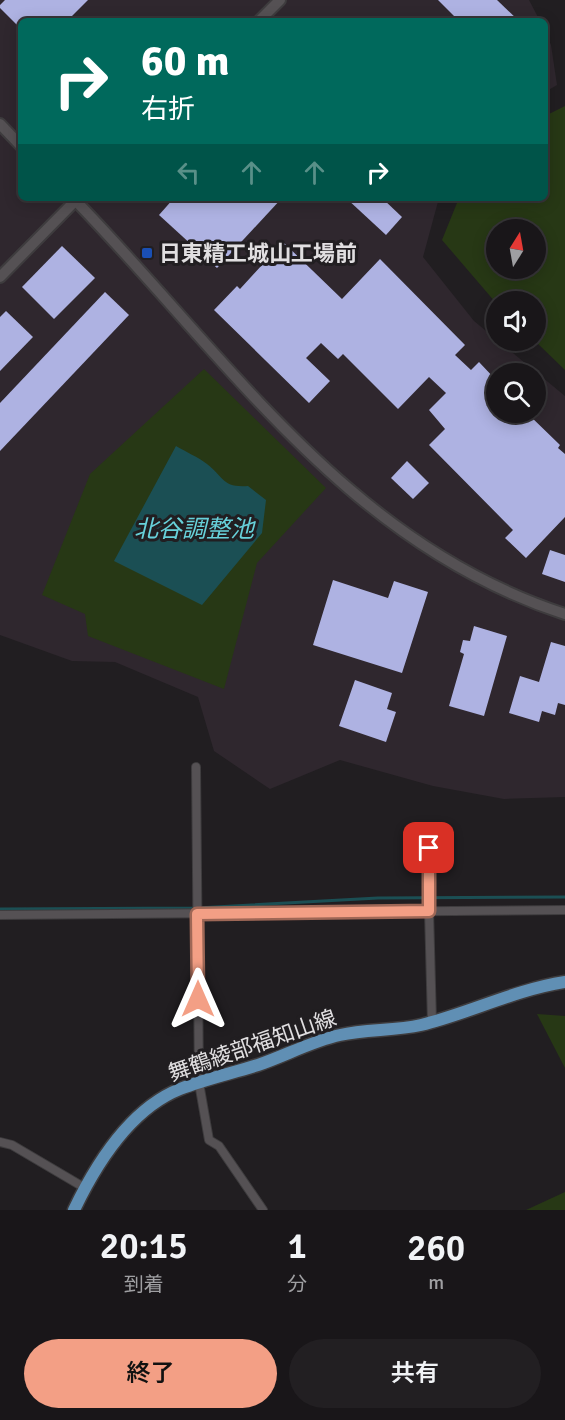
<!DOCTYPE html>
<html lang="ja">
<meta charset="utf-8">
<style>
:root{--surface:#191619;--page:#221f22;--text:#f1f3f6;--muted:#9f9fa2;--line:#373538;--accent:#f39f85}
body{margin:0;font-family:Signika,"Noto Sans JP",sans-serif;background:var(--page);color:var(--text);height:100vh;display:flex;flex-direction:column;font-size:22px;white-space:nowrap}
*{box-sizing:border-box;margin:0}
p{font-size:20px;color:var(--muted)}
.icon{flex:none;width:33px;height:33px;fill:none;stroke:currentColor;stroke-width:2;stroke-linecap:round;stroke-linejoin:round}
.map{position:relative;height:1210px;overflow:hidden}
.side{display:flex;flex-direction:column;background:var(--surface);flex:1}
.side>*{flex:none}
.top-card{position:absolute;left:18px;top:18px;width:530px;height:183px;border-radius:9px;box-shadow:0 3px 15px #0003,0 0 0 2px var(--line);background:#00695c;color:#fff;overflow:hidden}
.needle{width:39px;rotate:11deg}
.controls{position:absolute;left:486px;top:219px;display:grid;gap:12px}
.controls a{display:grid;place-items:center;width:60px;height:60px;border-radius:50%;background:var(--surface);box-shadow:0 3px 15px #0003,0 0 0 2px var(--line);font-size:30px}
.pin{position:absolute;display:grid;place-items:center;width:51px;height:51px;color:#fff;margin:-26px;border-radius:12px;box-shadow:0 3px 9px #0006}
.me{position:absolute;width:66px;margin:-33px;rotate:0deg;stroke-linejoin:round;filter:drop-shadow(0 0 4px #0008)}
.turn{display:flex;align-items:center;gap:21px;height:126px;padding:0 24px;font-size:27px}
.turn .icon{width:78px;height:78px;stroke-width:2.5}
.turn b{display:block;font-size:42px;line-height:51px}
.lanes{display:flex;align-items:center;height:57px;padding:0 24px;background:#0003;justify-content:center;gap:30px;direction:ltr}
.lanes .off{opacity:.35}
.eta{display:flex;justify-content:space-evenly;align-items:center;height:102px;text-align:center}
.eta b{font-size:36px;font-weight:600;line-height:42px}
.cta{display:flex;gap:12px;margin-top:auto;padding:12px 24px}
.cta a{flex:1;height:69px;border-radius:36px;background:var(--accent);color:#111;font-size:24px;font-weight:600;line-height:69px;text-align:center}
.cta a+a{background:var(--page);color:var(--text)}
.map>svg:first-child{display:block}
.built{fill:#2f272e;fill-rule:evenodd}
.green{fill:#273815;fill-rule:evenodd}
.water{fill:#1b4f54}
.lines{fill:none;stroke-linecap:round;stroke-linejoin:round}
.stream{stroke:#1b4f54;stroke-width:3}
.building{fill:#aeb2e2}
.street-casing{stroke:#3e3c3e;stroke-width:10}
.secondary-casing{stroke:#3e3c3e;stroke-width:14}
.primary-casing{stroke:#3e3c3e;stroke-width:15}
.street{stroke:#555154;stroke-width:8}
.secondary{stroke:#555154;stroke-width:10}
.primary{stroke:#608fb4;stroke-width:12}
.route-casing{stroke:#9e6756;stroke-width:15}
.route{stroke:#f39f85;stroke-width:10}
.transit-dot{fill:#1a4fb4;stroke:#211e21;stroke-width:2}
.labels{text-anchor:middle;stroke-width:6;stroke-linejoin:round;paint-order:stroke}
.poi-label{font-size:22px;font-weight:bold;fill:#e1dfe1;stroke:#211e21;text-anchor:start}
.street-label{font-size:22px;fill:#e1dfe1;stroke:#211e21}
.water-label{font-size:24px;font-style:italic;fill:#67d1da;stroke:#211e21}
</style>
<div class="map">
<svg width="565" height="1210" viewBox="0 0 565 1210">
<rect width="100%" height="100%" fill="#211e21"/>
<g class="built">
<path d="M 0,0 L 529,0 L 540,21 L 21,21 L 21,198 L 439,198 L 423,257 L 474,321 L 565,396 L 565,797 L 504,799 L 433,786 L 340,760 L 270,789 L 214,751 L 198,697 L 115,662 L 72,661 L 0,635 ZM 496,374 L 536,374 L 536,412 L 496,412 Z"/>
<polygon points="545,31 551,45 557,85 545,92"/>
</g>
<g class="green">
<path d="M 565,106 L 565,370 L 535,341 L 536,302 L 496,303 L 442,240 L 459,198 L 544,198 L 545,116 ZM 496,230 L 536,230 L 536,268 L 496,268 Z"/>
<polygon points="204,369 326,488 257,563 224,689 88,636 85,614 42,595 90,474"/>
<polygon points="537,1014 565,1016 565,1068"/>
<polygon points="565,1192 565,1210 526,1210"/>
</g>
<path class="water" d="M 176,446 C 186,452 198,457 207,464 C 224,477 222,488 248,486 L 266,500 L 262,533 L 202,605 L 114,561 Z"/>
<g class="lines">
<polyline class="stream" points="0,909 197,908 378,898 565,897"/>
</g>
<g class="building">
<polygon points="5,0 88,0 67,21 21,21 21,29 0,8 0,5"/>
<polygon points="438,0 497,0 519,21 459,21"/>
<polygon points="174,198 282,198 217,268 159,215"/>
<polygon points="346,198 382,198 402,217 386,235"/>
<polygon points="283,242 342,299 380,259 465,345 455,355 471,370 479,362 496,380 496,412 526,412 560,445 558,448 565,454 565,517 526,558 505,538 513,530 429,445 445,429 429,410 446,393 429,377 398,409 343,354 338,359 321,343 306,358 330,381 309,403 214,310 237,286 240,289"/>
<polygon points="62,246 95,278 54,319 22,287"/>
<polygon points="105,292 129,315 0,451 0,403"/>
<polygon points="6,311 33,337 0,371 0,317"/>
<polygon points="407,461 429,483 413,499 391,478"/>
<polygon points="550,550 565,555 565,582 542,574"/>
<polygon points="333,580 388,598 394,581 428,592 402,673 313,645"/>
<polygon points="474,626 507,636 484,716 449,706 464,654 460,652 463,640 470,641"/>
<polygon points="551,642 565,646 565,705 558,703 555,715 542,711 539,722 509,713 520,676 539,682"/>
<polygon points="355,680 392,693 387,709 396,712 386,742 339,726"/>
</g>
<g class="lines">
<g class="street-casing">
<g id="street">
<polyline points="196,767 199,1083 209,1140 219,1146 263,1210"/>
<polyline points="430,827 429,911 432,1022"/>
<polyline points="0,915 565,910"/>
<polyline points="0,1142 12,1145 85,1188"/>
</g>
</g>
<g class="secondary-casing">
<g id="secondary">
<polyline points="259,21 280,0"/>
<polyline points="0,124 21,146"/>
<path d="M 73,198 C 226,355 346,543 565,614"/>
<polyline points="0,277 78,198"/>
</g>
</g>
<g class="primary-casing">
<path id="primary" d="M 74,1210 C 96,1164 130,1109 180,1089 C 205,1079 233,1073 258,1065 C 285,1056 312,1041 340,1035 C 366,1029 394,1031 421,1025 C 470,1013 514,990 565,982"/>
</g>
<use href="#street" class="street"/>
<use href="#secondary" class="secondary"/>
<use href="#primary" class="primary"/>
</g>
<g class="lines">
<g class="route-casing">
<polyline id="route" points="198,999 197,914 429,911 429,848"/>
</g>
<use href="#route" class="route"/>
</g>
<rect class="transit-dot" x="141" y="247" width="12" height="12" rx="3"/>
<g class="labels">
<g class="poi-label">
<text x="159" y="261">日東精工城山工場前</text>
</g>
<g class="street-label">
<text transform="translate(252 1045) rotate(-19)" y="8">舞鶴綾部福知山線</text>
</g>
<g class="water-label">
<text x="194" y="537">北谷調整池</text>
</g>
</g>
</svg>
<div class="controls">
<a><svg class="needle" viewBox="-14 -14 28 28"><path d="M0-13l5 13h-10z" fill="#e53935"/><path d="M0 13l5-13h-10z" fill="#9f9fa2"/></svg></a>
<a><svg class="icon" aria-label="sound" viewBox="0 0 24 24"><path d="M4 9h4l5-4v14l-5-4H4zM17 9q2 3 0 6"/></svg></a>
<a><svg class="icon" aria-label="search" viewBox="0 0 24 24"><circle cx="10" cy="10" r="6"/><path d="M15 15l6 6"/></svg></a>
</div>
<div class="pin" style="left:429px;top:848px;background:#d93025"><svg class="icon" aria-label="arrive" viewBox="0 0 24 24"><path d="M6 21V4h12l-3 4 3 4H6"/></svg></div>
<svg class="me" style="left:198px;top:999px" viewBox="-20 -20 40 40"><path d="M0-17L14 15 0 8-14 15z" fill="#f39f85" stroke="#fff" stroke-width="4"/></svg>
<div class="top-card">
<div class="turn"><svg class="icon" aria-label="right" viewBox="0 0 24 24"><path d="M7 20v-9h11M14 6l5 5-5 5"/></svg><div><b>60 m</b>右折</div></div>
<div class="lanes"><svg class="icon off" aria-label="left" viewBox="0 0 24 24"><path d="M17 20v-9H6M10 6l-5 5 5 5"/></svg><svg class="icon off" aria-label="ahead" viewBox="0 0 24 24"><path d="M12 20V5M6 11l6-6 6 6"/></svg><svg class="icon off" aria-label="ahead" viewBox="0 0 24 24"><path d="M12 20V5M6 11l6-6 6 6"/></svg><svg class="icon" aria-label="right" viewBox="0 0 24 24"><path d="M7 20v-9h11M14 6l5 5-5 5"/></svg></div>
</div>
</div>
<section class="side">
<div class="eta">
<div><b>20:15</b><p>到着</p></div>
<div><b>1</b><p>分</p></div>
<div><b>260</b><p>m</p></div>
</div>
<div class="cta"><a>終了</a><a>共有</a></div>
</section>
